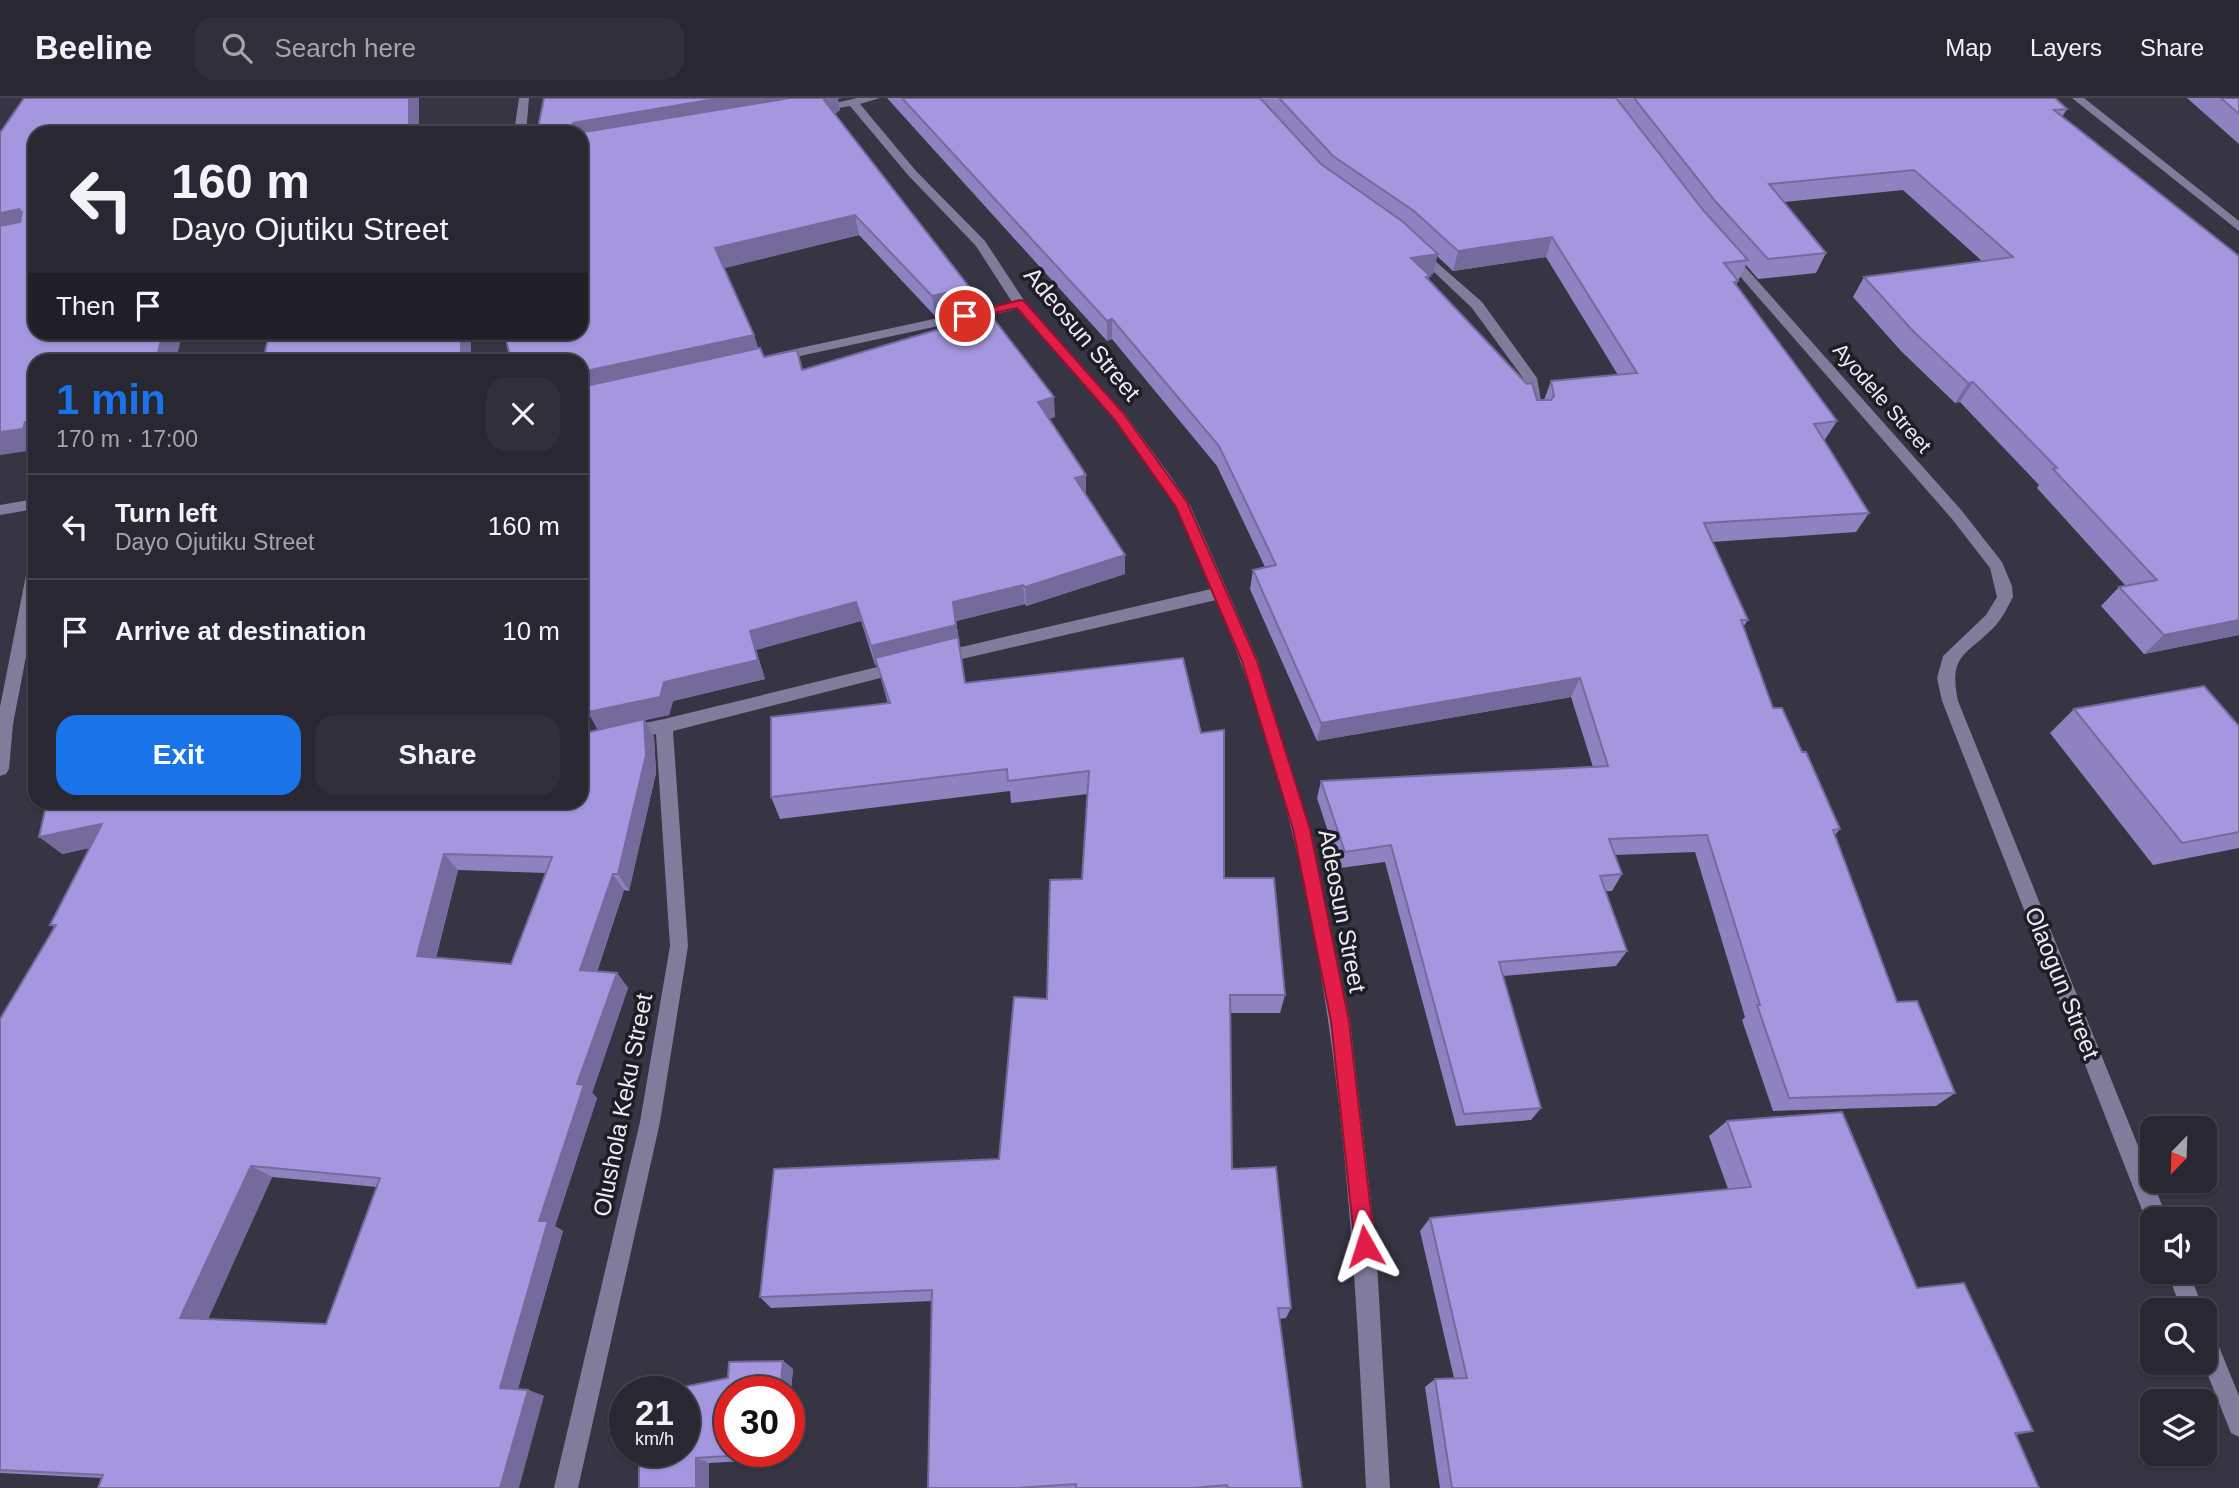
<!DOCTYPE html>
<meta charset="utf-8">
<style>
:root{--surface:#292732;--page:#312f3a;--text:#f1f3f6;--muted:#a5a5ac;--line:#45444d;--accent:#1a73e8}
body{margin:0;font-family:Arial,sans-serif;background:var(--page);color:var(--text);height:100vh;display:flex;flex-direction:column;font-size:26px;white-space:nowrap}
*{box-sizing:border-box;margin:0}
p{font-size:23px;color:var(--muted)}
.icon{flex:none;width:38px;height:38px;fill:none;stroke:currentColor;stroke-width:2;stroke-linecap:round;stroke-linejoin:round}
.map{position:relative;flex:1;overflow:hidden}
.drawer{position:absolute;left:28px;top:256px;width:560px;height:455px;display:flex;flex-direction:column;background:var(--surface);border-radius:21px;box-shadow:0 2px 5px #0004,0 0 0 2px var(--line)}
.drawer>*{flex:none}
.top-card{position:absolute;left:28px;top:28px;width:560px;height:214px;border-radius:21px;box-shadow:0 2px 5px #0004,0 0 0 2px var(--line);background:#292732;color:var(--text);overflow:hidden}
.needle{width:46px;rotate:203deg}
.controls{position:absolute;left:2140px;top:1018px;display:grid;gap:14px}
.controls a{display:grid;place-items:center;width:77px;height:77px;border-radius:14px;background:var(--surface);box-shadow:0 2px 5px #0004,0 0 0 2px var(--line);font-size:35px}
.speed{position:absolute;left:609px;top:1278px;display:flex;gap:14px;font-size:35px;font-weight:700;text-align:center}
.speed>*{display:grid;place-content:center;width:91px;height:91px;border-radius:50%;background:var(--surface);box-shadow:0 2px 5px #0004,0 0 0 2px var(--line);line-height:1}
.speed small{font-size:18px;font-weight:400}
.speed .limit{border:10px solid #d22;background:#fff;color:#111}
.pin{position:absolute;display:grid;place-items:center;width:60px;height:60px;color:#fff;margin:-30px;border:4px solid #fff;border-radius:50%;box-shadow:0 2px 7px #0007}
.me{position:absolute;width:77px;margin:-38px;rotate:354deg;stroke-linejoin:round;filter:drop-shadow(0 0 5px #0008)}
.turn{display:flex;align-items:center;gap:24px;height:147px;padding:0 28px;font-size:32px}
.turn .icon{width:91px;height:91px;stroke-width:2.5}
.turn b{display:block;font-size:49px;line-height:60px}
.then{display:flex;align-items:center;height:66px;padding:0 28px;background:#0003;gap:14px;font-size:26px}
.round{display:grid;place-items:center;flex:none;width:74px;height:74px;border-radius:21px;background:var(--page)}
.headline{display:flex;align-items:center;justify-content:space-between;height:119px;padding:0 28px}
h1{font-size:42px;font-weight:800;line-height:52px;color:var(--accent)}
.button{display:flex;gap:14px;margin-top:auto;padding:14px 28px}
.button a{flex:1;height:80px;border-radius:21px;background:var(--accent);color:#fff;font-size:28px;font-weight:800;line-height:80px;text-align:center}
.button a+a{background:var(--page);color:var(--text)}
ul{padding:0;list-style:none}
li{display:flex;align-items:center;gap:21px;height:105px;padding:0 28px;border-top:2px solid var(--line)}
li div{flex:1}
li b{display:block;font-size:26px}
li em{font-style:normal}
header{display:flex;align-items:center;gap:42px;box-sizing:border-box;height:98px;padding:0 35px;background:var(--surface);border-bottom:2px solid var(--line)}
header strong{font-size:33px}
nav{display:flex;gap:38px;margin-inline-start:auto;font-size:24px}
.search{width:490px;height:63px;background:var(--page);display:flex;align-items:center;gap:18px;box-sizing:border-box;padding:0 24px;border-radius:21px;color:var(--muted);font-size:26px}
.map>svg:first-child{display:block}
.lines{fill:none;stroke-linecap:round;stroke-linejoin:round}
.minor{fill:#817c9b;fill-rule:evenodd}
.wall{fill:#8e82c0;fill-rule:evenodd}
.shaded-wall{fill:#746a9c}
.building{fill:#a597df;stroke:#746a9c;stroke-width:2;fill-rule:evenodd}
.route{fill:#e11d48;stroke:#92132f;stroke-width:2}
.labels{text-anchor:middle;stroke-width:7;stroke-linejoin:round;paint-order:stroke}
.far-street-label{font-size:21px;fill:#ecebf5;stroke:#1e1d24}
.street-label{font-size:24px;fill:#ecebf5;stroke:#1e1d24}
</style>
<header>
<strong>Beeline</strong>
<div class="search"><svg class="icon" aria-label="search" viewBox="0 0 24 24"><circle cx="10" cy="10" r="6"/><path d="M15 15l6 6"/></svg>Search here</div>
<nav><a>Map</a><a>Layers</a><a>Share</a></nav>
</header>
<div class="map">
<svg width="2239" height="1390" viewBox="0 0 2239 1390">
<rect width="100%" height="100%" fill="#373443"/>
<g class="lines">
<g class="minor">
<polygon points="519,0 529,0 526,35 514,35"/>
<path d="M 857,0 L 880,0 L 860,6 L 916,73 L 985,143 L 1025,204 L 1125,316 L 1171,379 L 1190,407 L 1258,563 L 1310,731 L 1350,923 L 1376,1148 L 1390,1390 L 1366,1390 C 1351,1088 1336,784 1216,502 L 940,566 L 932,560 L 940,554 L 1211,491 L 1176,408 L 1115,322 L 1017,211 L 777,263 L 770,259 L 777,255 L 1012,204 L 976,148 L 908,77 L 850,8 L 816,14 L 810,11 Z"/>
<polygon points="2072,0 2084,0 2239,123 2239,133"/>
<polygon points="1418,148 1482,204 1537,280 1542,308 1540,311 1530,311 1523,280 1472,210 1414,155 1412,152"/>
<path d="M 1727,152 L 1731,153 L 1962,413 L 2002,464 L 2012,488 L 2013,499 C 2008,508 2003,519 1996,527 C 1967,558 1948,555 1958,603 L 2168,1122 L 2152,1122 L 2152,1131 L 2146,1122 L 1942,603 L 1937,580 L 1943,558 L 1986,517 L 1997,499 L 1990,470 L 1952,421 L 1723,159 L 1723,153 Z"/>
<polygon points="35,401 35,411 0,417 0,407"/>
<polygon points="35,466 35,512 13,626 9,671 6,676 0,678 0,609 27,472"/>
<polygon points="902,563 908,565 910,569 908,573 673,633 688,848 660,1024 578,1390 554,1390 640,1024 670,848 656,636 598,649 581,647 581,633 598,635 664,621"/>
<polygon points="2167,1174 2189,1174 2204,1213 2182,1213"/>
<polygon points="2205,1231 2213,1234 2239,1298 2239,1339 2231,1335 2203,1265 2205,1265"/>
</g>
</g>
<g class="wall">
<path d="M 887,0 L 2055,0 L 2067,11 L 2062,19 L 2239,537 L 2144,556 L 2101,508 L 2119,489 L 2125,487 L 2037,390 L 2039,387 L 1960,304 L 1955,305 L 1901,253 L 1853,199 L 1864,179 L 1982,163 L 1903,92 L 1784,104 L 1826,155 L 1816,175 L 1758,181 L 1746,167 L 1736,187 L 1837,323 L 1824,343 L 1869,415 L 1856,434 L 1712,444 L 1748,522 L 1743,529 L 1773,610 L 1802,654 L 1840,731 L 1835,737 L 1897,904 L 1955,995 L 1936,1008 L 1773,1013 L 1742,922 L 1745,919 L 1695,754 L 1615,757 L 1622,776 L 1612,793 L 1606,793 L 1627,853 L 1616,868 L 1503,878 L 1541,1010 L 1531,1022 L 1456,1028 L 1385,764 L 1340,770 L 1317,700 L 1321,683 L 1593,669 L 1571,599 L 1317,643 L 1250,491 L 1253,472 L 1265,469 L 1217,368 L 1112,241 L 1107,243 ZM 1437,158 L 1453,173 L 1546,159 L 1618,277 L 1551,283 L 1544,302 L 1537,302 L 1429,182 L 1429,177 L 1433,176 Z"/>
<polygon points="2187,0 2239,0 2239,46"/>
<path d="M 838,1 L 840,12 L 835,16 L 970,190 L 972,210 L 935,218 L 859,137 L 724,170 L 754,237 L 758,250 L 764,259 L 802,272 L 1055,319 L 1049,321 L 1086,377 L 1086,396 L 1125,476 L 1026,508 L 1025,506 L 956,523 L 965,585 L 1183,560 L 1224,780 L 1285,897 L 1280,915 L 1230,915 L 1232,1071 L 1291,1210 L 1286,1220 L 1279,1221 L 1302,1390 L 928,1390 L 932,1203 L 771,1210 L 760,1199 L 999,1061 L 1082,781 L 1088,696 L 1011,705 L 1010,693 L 780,721 L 771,699 L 888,606 L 877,566 L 875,567 L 861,523 L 756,552 L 765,581 L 673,603 L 669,617 L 645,622 L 654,639 L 656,675 L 629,793 L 624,792 L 597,874 L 617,875 L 628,890 L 592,995 L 597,1000 L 555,1128 L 563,1133 L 518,1291 L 528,1292 L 544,1298 L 102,1380 L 0,1375 L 0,921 L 54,829 L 50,827 L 89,750 L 62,756 L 47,704 L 589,647 L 598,632 L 588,614 L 584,547 L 582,548 L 581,546 L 581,262 ZM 458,772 L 546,775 L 511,866 L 436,860 ZM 272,1079 L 377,1089 L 326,1226 L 208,1221 Z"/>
<polygon points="2074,611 2239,628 2239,750 2153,767 2050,635"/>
<polygon points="1727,1023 1917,1190 2033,1333 2016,1337 2039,1390 1440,1390 1425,1289 1435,1281 1454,1280 1420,1133 1430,1120 1728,1091 1709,1038"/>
<polygon points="783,1263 793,1271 789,1313 789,1293 785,1361 709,1365 709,1390 639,1390 728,1280"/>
</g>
<g class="shaded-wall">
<rect x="409" y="0" width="10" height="35"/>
<polygon points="721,0 843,0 838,1 840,12 828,22 581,35 572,35 571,33 573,25"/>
<polygon points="19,111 35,131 0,138 0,115"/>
<polygon points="855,117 859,137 721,171 715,150"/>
<polygon points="1552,139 1546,159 1453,173 1458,153"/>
<polygon points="1438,156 1433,176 1407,180 1411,160"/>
<polygon points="970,190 972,210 935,218 932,198"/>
<polygon points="1112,221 1112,241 1107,243 1107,223"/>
<polygon points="163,234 183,234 176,262 156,262"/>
<polygon points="461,234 471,234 471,262 419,262"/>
<polygon points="754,237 760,257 581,296 581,274"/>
<polygon points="1973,284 1960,304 1955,305 1968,285"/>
<polygon points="1054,299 1055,319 1040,324 1038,304"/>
<polygon points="35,323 35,352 0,357 0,334 25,324"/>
<polygon points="1086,377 1086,396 1075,380"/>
<polygon points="1125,457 1125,476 1026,508 1025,489"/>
<polygon points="1023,487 1025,506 956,523 969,608 875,567 871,548 953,504"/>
<polygon points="856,504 861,523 756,552 765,581 673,603 669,617 645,622 654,639 656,675 629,793 618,776 598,632 588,614 664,584 750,533"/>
<polygon points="2239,522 2239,537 2144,556 2164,537"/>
<polygon points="581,526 583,526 593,545 582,548"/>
<polygon points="1580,580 1571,599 1317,643 1321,625"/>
<polygon points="102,726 123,743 62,756 39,739"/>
<polygon points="444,756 458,772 432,873 417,858"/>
<polygon points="613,776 624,792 592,887 580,872"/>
<polygon points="617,875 628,890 592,995 597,1000 555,1128 563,1133 516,1297 500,1290 539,1123 577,986"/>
<polygon points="251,1068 272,1079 205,1228 180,1220"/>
<polygon points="783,1263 793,1271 789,1313 789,1293 780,1293"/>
<polygon points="528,1292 544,1298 519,1390 500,1390"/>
<polygon points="774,1353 786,1353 785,1361 774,1355"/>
<polygon points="696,1360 709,1365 709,1390 696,1390"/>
</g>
<g class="building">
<polygon points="24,0 409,0 409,35 35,35 35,234 163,234 156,262 35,262 35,323 25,324 23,331 0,334 0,128 20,124 22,114 19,111 0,115 0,35"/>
<polygon points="544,0 721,0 573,25 571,33 573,35 537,35"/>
<polygon points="790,0 827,0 824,2 970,190 932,198 855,117 715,150 754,237 581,274 581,262 511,262 504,234 581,234 581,35 578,35"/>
<polygon points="902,0 1260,0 1321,66 1402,123 1438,156 1411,160 1430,178 1426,179 1527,286 1532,285 1537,302 1551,302 1554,298 1551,283 1637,275 1552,139 1458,153 1414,113 1333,58 1279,0 1616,0 1704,113 1748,162 1724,165 1738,183 1734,184 1837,323 1814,326 1869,415 1704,425 1748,522 1741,522 1773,610 1782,610 1802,654 1806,654 1840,731 1833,732 1897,904 1917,903 1955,995 1789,1000 1757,907 1760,907 1707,737 1609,741 1622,776 1600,778 1627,853 1499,864 1541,1010 1464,1016 1391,747 1345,754 1321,683 1608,668 1580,580 1321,625 1253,472 1276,467 1219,348 1112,221 1107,223"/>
<polygon points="1634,0 2055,0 2067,11 2054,12 2239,158 2239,522 2164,537 2119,489 2157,482 2053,371 2057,370 1973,284 1968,285 1913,233 1864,179 2013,159 1914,72 1769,86 1826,155 1768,161 1716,104"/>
<polygon points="2221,0 2239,0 2239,16"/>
<polygon points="990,216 1054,299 1038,304 1086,377 1075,380 1125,457 1025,489 1023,487 953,504 956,527 871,548 856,504 750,533 758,562 664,584 660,599 588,614 583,526 581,526 581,289 760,250 764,259 797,252 802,272"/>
<polygon points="269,234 461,234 461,255 419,262 218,262 265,255"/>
<polygon points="958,539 965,585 1183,560 1201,635 1224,632 1224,780 1274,780 1285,897 1230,897 1232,1071 1276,1069 1291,1210 1278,1210 1302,1390 1228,1390 1227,1387 1193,1390 1076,1390 1076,1386 1017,1390 928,1390 932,1192 760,1199 774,1071 999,1061 1014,899 1047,901 1050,782 1082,781 1089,673 1008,683 1007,671 771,699 771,619 890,605 875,560"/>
<polygon points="35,588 35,607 31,608"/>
<polygon points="2204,588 2239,628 2239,734 2182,745 2074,611"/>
<path d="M 644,621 L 646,657 L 618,776 L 613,776 L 580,872 L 617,875 L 577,986 L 584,987 L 539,1123 L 548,1123 L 500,1290 L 528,1292 L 500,1390 L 98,1390 L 103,1377 L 0,1372 L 0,921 L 56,827 L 50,827 L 102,726 L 39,739 L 47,704 L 581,704 L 581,647 L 589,647 L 589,634 ZM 444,756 L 552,759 L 511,866 L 417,858 ZM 251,1068 L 380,1080 L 326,1226 L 180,1220 Z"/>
<polygon points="1842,1014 1917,1190 1964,1185 2033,1333 2015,1335 2039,1390 1452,1390 1435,1281 1467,1280 1430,1120 1751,1089 1727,1023"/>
<polygon points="783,1263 780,1293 730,1293 730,1353 774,1353 774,1355 696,1360 696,1390 639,1390 639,1353 684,1353 684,1293 663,1293 728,1280 729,1264"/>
</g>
<polygon class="route" points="1020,202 1024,203 1124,316 1187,404 1257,563 1310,731 1349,923 1375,1148 1372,1155 1365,1158 1358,1155 1355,1148 1331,923 1293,731 1242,563 1176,409 1115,322 1017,210 965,221 959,218"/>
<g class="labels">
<g class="far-street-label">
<text transform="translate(1882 300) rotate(49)" y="7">Ayodele Street</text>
</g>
<g class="street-label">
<text transform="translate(1082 236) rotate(50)" y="8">Adeosun Street</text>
<text transform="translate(1342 813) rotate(79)" y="8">Adeosun Street</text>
<text transform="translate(2062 885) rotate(68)" y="8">Olaogun Street</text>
<text transform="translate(623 1007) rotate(-79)" y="8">Olushola Keku Street</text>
</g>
</g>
</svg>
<div class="controls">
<a><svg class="needle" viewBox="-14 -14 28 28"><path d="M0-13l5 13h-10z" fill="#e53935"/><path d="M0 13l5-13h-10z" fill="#a5a5ac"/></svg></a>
<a><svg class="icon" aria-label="sound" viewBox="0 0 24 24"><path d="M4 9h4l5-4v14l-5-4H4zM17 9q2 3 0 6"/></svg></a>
<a><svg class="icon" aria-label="search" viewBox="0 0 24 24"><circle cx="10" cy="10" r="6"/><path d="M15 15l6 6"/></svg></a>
<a><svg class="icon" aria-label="layers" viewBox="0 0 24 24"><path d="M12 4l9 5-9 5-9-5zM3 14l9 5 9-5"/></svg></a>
</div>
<div class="speed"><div>21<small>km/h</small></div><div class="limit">30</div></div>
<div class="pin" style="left:965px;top:218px;background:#d93025"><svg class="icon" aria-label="arrive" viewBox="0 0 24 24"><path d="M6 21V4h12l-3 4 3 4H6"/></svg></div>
<svg class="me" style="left:1365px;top:1148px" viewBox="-20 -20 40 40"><path d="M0-17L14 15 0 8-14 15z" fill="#e11d48" stroke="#fff" stroke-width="4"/></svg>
<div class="top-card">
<div class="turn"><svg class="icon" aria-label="left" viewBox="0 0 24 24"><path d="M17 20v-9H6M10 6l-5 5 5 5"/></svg><div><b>160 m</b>Dayo Ojutiku Street</div></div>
<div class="then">Then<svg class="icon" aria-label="arrive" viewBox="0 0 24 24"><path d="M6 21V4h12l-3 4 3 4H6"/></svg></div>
</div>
<section class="drawer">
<div class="headline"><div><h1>1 min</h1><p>170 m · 17:00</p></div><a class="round"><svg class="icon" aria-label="close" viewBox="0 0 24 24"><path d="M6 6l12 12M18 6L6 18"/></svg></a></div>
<ul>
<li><svg class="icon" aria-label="left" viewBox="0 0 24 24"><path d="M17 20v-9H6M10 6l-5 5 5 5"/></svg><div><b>Turn left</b><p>Dayo Ojutiku Street</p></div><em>160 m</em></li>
<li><svg class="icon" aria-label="arrive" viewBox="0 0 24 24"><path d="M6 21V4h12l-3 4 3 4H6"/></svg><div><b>Arrive at destination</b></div><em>10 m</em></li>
</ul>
<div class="button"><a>Exit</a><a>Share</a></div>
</section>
</div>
